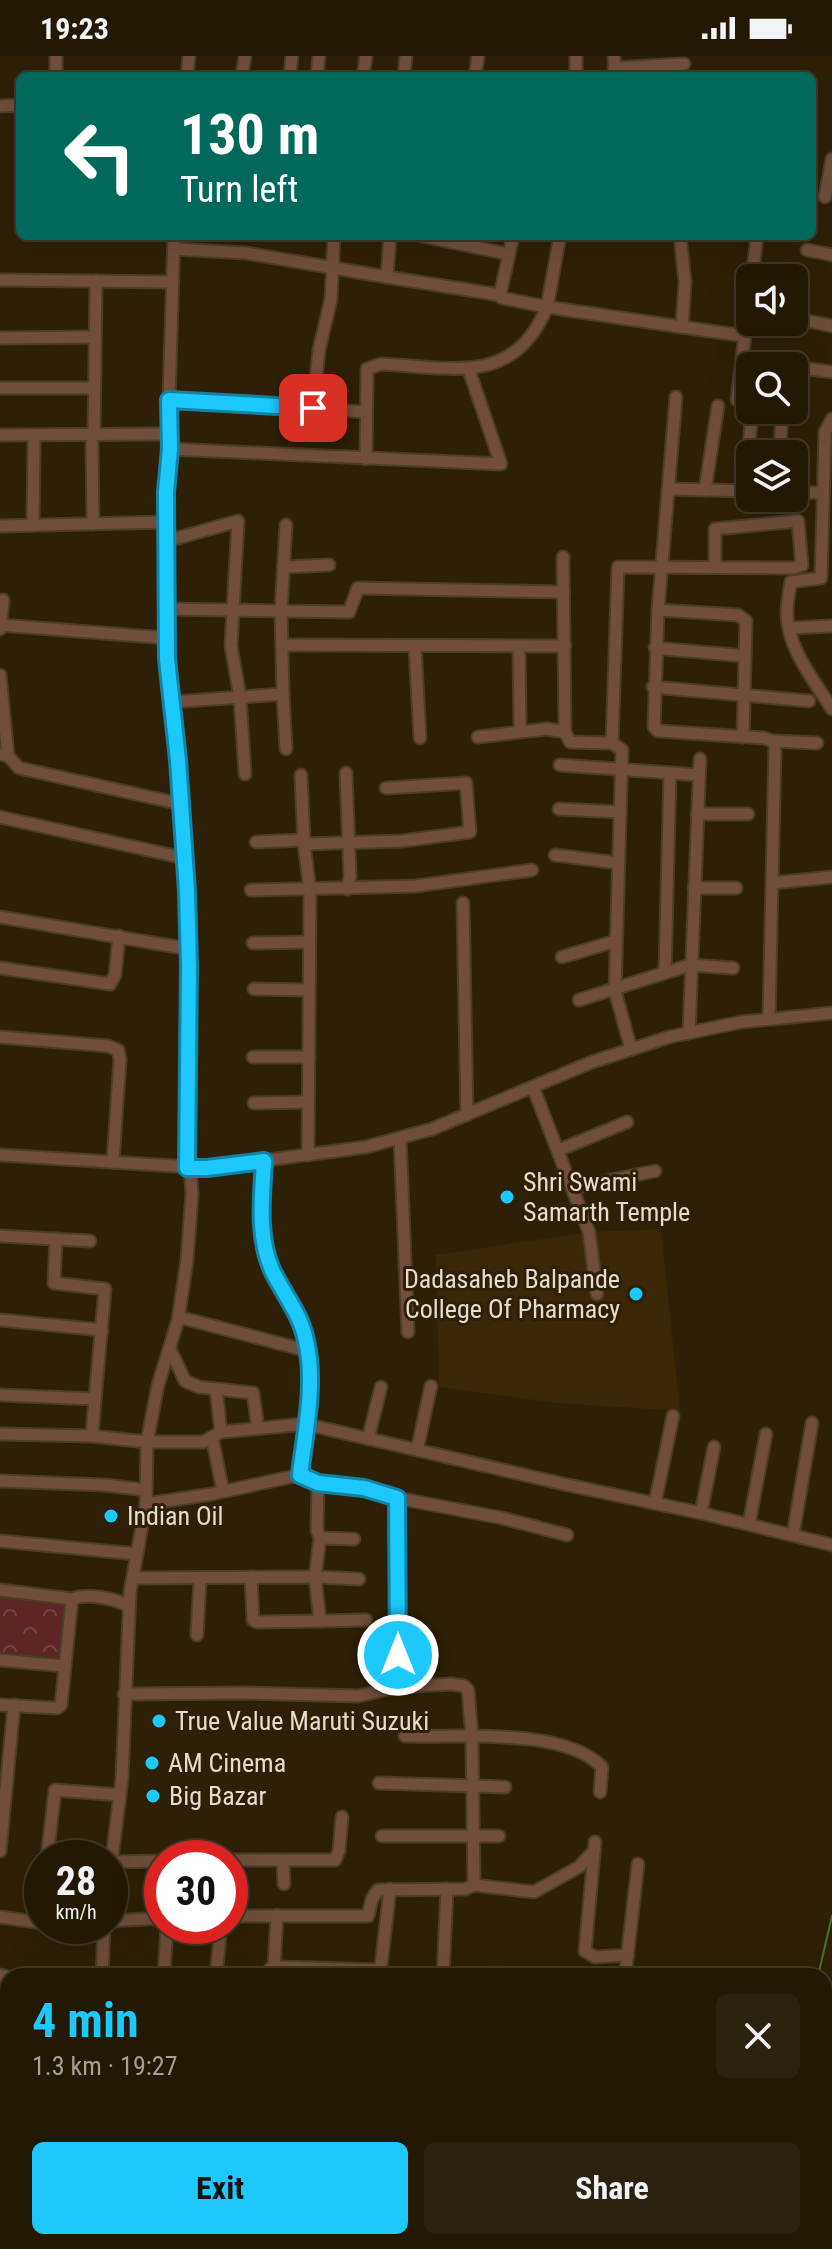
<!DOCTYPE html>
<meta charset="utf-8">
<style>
:root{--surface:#221804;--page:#2a210e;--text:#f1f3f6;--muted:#a2a09a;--line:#3f3726;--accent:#1dc9fc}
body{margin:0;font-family:"Roboto Condensed",sans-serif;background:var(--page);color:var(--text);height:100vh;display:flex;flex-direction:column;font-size:30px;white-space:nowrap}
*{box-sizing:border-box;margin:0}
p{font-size:26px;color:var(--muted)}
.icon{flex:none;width:44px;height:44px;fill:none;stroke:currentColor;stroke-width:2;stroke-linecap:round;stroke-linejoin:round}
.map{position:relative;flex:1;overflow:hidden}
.sheet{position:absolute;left:0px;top:1912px;width:832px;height:282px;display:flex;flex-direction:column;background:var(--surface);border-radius:24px 24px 0 0;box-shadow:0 8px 32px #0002,0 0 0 2px var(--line)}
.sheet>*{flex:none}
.guide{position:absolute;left:16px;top:16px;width:800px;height:168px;border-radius:12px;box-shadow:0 8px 32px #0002,0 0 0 2px var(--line);background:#00695c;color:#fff;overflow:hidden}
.tools{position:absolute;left:736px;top:208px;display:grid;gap:16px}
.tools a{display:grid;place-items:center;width:72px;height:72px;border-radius:12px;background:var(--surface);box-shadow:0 8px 32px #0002,0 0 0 2px var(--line);font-size:40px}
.speed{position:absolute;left:24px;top:1784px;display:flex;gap:16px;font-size:40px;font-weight:700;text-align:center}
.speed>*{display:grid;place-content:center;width:104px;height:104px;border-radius:50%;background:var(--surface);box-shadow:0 8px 32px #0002,0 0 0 2px var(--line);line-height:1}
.speed small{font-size:20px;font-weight:400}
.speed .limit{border:12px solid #d22;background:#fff;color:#111}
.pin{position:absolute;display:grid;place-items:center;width:68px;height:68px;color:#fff;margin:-34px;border-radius:16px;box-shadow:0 4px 12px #0006}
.me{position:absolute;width:88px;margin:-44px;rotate:0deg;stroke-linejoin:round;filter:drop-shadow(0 0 6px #0008)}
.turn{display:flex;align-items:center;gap:28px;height:168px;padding:0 32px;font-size:36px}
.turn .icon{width:104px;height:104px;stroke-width:2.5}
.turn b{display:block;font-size:56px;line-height:68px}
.round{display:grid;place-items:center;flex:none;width:84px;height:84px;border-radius:12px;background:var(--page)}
.overview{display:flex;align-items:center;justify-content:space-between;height:136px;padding:0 32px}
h1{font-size:48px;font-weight:700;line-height:60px;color:var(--accent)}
.cta{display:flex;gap:16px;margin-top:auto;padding:16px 32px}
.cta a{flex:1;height:92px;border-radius:12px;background:var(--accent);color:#111;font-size:32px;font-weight:700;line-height:92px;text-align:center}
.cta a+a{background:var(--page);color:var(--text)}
.status{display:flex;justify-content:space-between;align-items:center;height:56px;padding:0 40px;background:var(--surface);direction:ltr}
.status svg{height:22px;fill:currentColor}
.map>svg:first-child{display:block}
.built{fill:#392705}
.park{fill:url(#park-crowns)}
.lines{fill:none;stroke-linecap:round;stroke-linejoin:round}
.stream{stroke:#40752b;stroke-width:2}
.minor-casing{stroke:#4b3e26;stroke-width:15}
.minor{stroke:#704e3b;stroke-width:11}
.route-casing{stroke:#1383a4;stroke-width:20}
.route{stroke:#1dc9fc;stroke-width:14}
.poi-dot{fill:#1dc9fc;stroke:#2e2006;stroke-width:3}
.labels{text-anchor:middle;stroke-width:6;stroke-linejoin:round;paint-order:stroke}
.poi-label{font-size:26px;fill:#e5dccd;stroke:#2e2006;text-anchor:start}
</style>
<div class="status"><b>19:23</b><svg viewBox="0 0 49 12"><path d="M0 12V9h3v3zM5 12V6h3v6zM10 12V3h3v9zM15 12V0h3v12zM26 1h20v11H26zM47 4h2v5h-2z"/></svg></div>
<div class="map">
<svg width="832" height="2193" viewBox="0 0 832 2193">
<defs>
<pattern id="park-crowns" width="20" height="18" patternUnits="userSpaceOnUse" patternTransform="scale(2)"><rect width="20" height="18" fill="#5e2526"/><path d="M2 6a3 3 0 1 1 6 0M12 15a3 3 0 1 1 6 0" fill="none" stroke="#754444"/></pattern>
</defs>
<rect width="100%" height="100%" fill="#2e2006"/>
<polygon class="built" points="661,1173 680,1355 556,1347 439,1331 436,1199 589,1176"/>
<polygon class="park" points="0,1540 66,1546 59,1606 0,1600"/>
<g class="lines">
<g class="stream">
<polyline points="818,1920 832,1860"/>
<polyline points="824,1967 832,2019"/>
</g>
<g class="minor-casing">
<g id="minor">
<polyline points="576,0 576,20"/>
<polyline points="614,0 615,20"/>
<polyline points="614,12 684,8"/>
<polyline points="56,20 56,0"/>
<polyline points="187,20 189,0"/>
<polyline points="242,20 245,0"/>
<polyline points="290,20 292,0"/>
<polyline points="317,20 319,0"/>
<polyline points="363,20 366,0"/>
<polyline points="404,20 406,0"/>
<polyline points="475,20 478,0"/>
<polyline points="0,50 20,49"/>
<polyline points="825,141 832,103"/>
<polyline points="174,180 169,344 170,393 166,436 167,603 178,704 187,835 189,909 187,1112"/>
<polyline points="422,180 508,198"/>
<polyline points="560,180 547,251 682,271 685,226 680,180"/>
<polyline points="174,193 246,197 387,221 390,180"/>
<polyline points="807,194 832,199"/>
<polyline points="387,221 500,239"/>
<polyline points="752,222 757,180"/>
<polyline points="0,224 173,226"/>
<polyline points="799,263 832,270"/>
<polyline points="682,271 745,280"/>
<polyline points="0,282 95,281"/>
<polyline points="788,310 832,316"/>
<polyline points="0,332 94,332"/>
<polyline points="169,344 366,356"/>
<polyline points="737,344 750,238"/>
<polyline points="313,352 319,294 331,243 334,180"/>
<path d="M 832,363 L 825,376 L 821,522 L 791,526 C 789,536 787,547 787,557 C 787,592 814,624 832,653"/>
<polyline points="94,378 96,225"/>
<polyline points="0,379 170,378"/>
<polyline points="92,387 93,468"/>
<polyline points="170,393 501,408 469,314"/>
<polyline points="780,398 782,354"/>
<path d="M 366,403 L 367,313 L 381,308 C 452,311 514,331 547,251 L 502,242 L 500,239 L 513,180"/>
<polyline points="668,433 750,435"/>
<polyline points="705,434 718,350"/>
<polyline points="745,435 752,356"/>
<polyline points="794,436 823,437"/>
<polyline points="33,469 34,387"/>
<polyline points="286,469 281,555 349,556 358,532 564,536"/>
<polyline points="0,470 166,466"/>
<polyline points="167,485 238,465 231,590 240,641 245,718"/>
<polyline points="563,501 565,676"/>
<polyline points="283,511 329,509"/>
<polyline points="167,553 281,555 283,638 172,646"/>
<polyline points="658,554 676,341"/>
<polyline points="0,569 166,582"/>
<polyline points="789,572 832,570"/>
<polyline points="0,573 3,544"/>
<polyline points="282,589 565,590"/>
<polyline points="415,590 420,682"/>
<polyline points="519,590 520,675"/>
<polyline points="655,592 745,600"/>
<polyline points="0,619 8,700"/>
<polyline points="653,631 809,645"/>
<polyline points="283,638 286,693"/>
<polyline points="478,681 547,673 565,676 570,686 612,687"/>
<polyline points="743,681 746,565 738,559 658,554 654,671 658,675 764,682 773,685 775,690 769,963"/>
<polyline points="773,685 817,687"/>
<polyline points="0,698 8,700 19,712 181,748"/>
<polyline points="560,709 699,719"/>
<polyline points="346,717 350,821 347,833"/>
<polyline points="301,719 304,788 310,834 308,1099"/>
<polyline points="559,753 620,756"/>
<polyline points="697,758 748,758"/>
<polyline points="0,761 184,802"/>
<polyline points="256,786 304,784"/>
<polyline points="304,788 402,785 470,776 466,727 386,732"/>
<polyline points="555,799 618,807"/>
<polyline points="772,827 832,821"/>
<polyline points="694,832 736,832"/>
<polyline points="251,834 416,830 532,814"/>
<polyline points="463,847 467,1059"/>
<polyline points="0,861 189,893"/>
<polyline points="253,887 309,886"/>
<polyline points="562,901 616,885"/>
<polyline points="0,912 110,928 115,919 119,880"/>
<polyline points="665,917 670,717"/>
<polyline points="254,933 309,934"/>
<polyline points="579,944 690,909 733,912"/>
<polyline points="689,977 700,703"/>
<polyline points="0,981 108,990 118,994 120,1003 113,1106"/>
<polyline points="631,993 615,935 622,694 612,687 618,511 793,512 802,509 798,465 715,473 715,511"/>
<polyline points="253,1001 309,1001"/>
<polyline points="533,1031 589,1176 597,1238"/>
<polyline points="254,1047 308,1046"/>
<polyline points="400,1082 408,1276"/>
<polyline points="559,1094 627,1066"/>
<polyline points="0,1099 207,1112 366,1091 432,1073 592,1006 669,981 741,966 832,957"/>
<polyline points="573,1132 655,1115"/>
<polyline points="0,1180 90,1185"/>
<polyline points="179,1261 308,1295"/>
<polyline points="0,1264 102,1274"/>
<polyline points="170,1293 185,1325 199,1331 253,1337 258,1372"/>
<polyline points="216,1333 221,1376"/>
<polyline points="0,1339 95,1343 105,1233 54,1227 56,1183"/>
<polyline points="0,1378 92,1380 147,1386 203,1386 221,1376 305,1368 568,1429 701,1457 832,1489"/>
<polyline points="92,1380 95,1343"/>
<polyline points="212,1381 223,1435"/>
<polyline points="368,1383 381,1331"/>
<polyline points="417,1394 431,1330"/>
<polyline points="300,1419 318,1427 364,1432 397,1442 502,1462 567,1479"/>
<polyline points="0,1425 105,1429 146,1434"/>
<polyline points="318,1427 317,1474 320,1482 315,1521 359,1523"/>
<polyline points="397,1442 398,1631"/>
<polyline points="655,1447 673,1360"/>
<path d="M 146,1448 L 212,1438 L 300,1419 C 305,1376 316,1327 307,1285 C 301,1258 284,1239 272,1214 C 257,1180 262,1141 264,1105"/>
<polyline points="701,1457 714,1391"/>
<polyline points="749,1468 766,1378"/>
<polyline points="793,1479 812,1367"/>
<polyline points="320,1482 354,1483"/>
<polyline points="0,1485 137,1498"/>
<polyline points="251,1521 253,1564 257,1566 320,1565"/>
<polyline points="133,1522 315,1521 320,1565 366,1564"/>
<polyline points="0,1534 72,1543"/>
<polyline points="197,1579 200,1523"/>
<polyline points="0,1604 64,1610"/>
<polyline points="124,1638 244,1637 358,1640 398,1631 451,1628 464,1630 468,1634 472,1682 474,1829 465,1833 378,1834 372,1843 368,1860 230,1860"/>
<path d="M 0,1649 L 57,1652 L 61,1649 L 72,1543 C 88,1537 113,1542 129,1550"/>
<path d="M 405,1680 C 458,1682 564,1671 602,1711 L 600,1736"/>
<polyline points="379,1727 505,1731"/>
<polyline points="382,1780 499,1780"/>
<polyline points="595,1786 585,1895 595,1901 628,1899"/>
<polyline points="0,1795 14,1649"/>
<polyline points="47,1802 55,1734 120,1739"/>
<polyline points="230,1804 335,1804 339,1795 342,1761"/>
<polyline points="283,1805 284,1828"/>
<polyline points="111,1806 162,1805"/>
<polyline points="110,1818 122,1722 130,1536 146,1448 147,1386 158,1329 178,1264 187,1204 192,1138 190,1112"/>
<polyline points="474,1829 534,1836 579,1811 594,1795"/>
<polyline points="0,1861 42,1867"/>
<polyline points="110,1865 162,1862"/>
<polyline points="81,1870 104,1872"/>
<polyline points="274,1912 277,1859"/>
<polyline points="0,1919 8,1921"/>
<polyline points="380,1919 390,1833"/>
<polyline points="102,1920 104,1870"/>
<polyline points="164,1920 167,1870"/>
<polyline points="216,1920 221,1870"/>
<polyline points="269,1920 270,1913 278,1911 381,1914"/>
<polyline points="443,1920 447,1833"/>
<polyline points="496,1920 496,1917"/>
<polyline points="625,1920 638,1808"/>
<polyline points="0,2043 8,2043"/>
<polyline points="0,2131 8,2131"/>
<polyline points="322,2186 322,2193"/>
<polyline points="528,2186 529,2193"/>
<polyline points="20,2193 20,2186"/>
<polyline points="78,2193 79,2186"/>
<polyline points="403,2193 499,2188 501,2193"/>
</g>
</g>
<use href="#minor" class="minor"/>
</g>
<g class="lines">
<g class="route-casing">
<path id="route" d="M 313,352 L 169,344 L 170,393 L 166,436 L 167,603 L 178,704 L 187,835 L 189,909 L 187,1112 L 207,1112 L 264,1105 C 262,1141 257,1180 272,1214 C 284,1239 301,1258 306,1285 C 316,1327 305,1376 300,1419 L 318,1427 L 364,1432 L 397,1442 L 398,1599"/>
</g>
<use href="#route" class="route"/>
</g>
<g class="poi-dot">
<circle cx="507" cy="1141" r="8"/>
<circle cx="636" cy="1238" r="8"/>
<circle cx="111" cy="1460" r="8"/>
<circle cx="159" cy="1665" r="8"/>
<circle cx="152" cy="1707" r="8"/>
<circle cx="153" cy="1740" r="8"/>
</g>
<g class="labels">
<g class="poi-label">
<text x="523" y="1135">Shri Swami<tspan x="523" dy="30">Samarth Temple</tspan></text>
<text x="620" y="1232" text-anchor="end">Dadasaheb Balpande<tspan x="620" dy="30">College Of Pharmacy</tspan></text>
<text x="127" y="1469">Indian Oil</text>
<text x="175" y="1674">True Value Maruti Suzuki</text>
<text x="168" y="1716">AM Cinema</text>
<text x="169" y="1749">Big Bazar</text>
</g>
</g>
</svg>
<div class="tools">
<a><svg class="icon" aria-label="sound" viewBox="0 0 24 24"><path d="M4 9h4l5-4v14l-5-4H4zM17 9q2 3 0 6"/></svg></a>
<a><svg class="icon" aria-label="search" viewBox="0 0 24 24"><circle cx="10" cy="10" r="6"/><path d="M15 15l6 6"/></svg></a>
<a><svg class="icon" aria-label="layers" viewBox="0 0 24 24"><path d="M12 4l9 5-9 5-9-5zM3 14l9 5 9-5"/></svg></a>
</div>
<div class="speed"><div>28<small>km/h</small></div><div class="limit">30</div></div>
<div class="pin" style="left:313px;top:352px;background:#d93025"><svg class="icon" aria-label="arrive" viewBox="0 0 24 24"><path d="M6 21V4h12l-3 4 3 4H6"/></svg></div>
<svg class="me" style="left:398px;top:1599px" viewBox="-20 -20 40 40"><circle r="17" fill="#1dc9fc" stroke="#fff" stroke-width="3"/><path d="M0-11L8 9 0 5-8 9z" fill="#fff"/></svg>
<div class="guide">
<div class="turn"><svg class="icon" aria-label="left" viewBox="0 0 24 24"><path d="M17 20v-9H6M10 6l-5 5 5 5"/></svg><div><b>130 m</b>Turn left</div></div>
</div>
<section class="sheet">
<div class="overview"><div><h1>4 min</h1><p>1.3 km · 19:27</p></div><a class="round"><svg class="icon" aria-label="close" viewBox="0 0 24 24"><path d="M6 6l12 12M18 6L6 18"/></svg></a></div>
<div class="cta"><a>Exit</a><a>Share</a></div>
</section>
</div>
